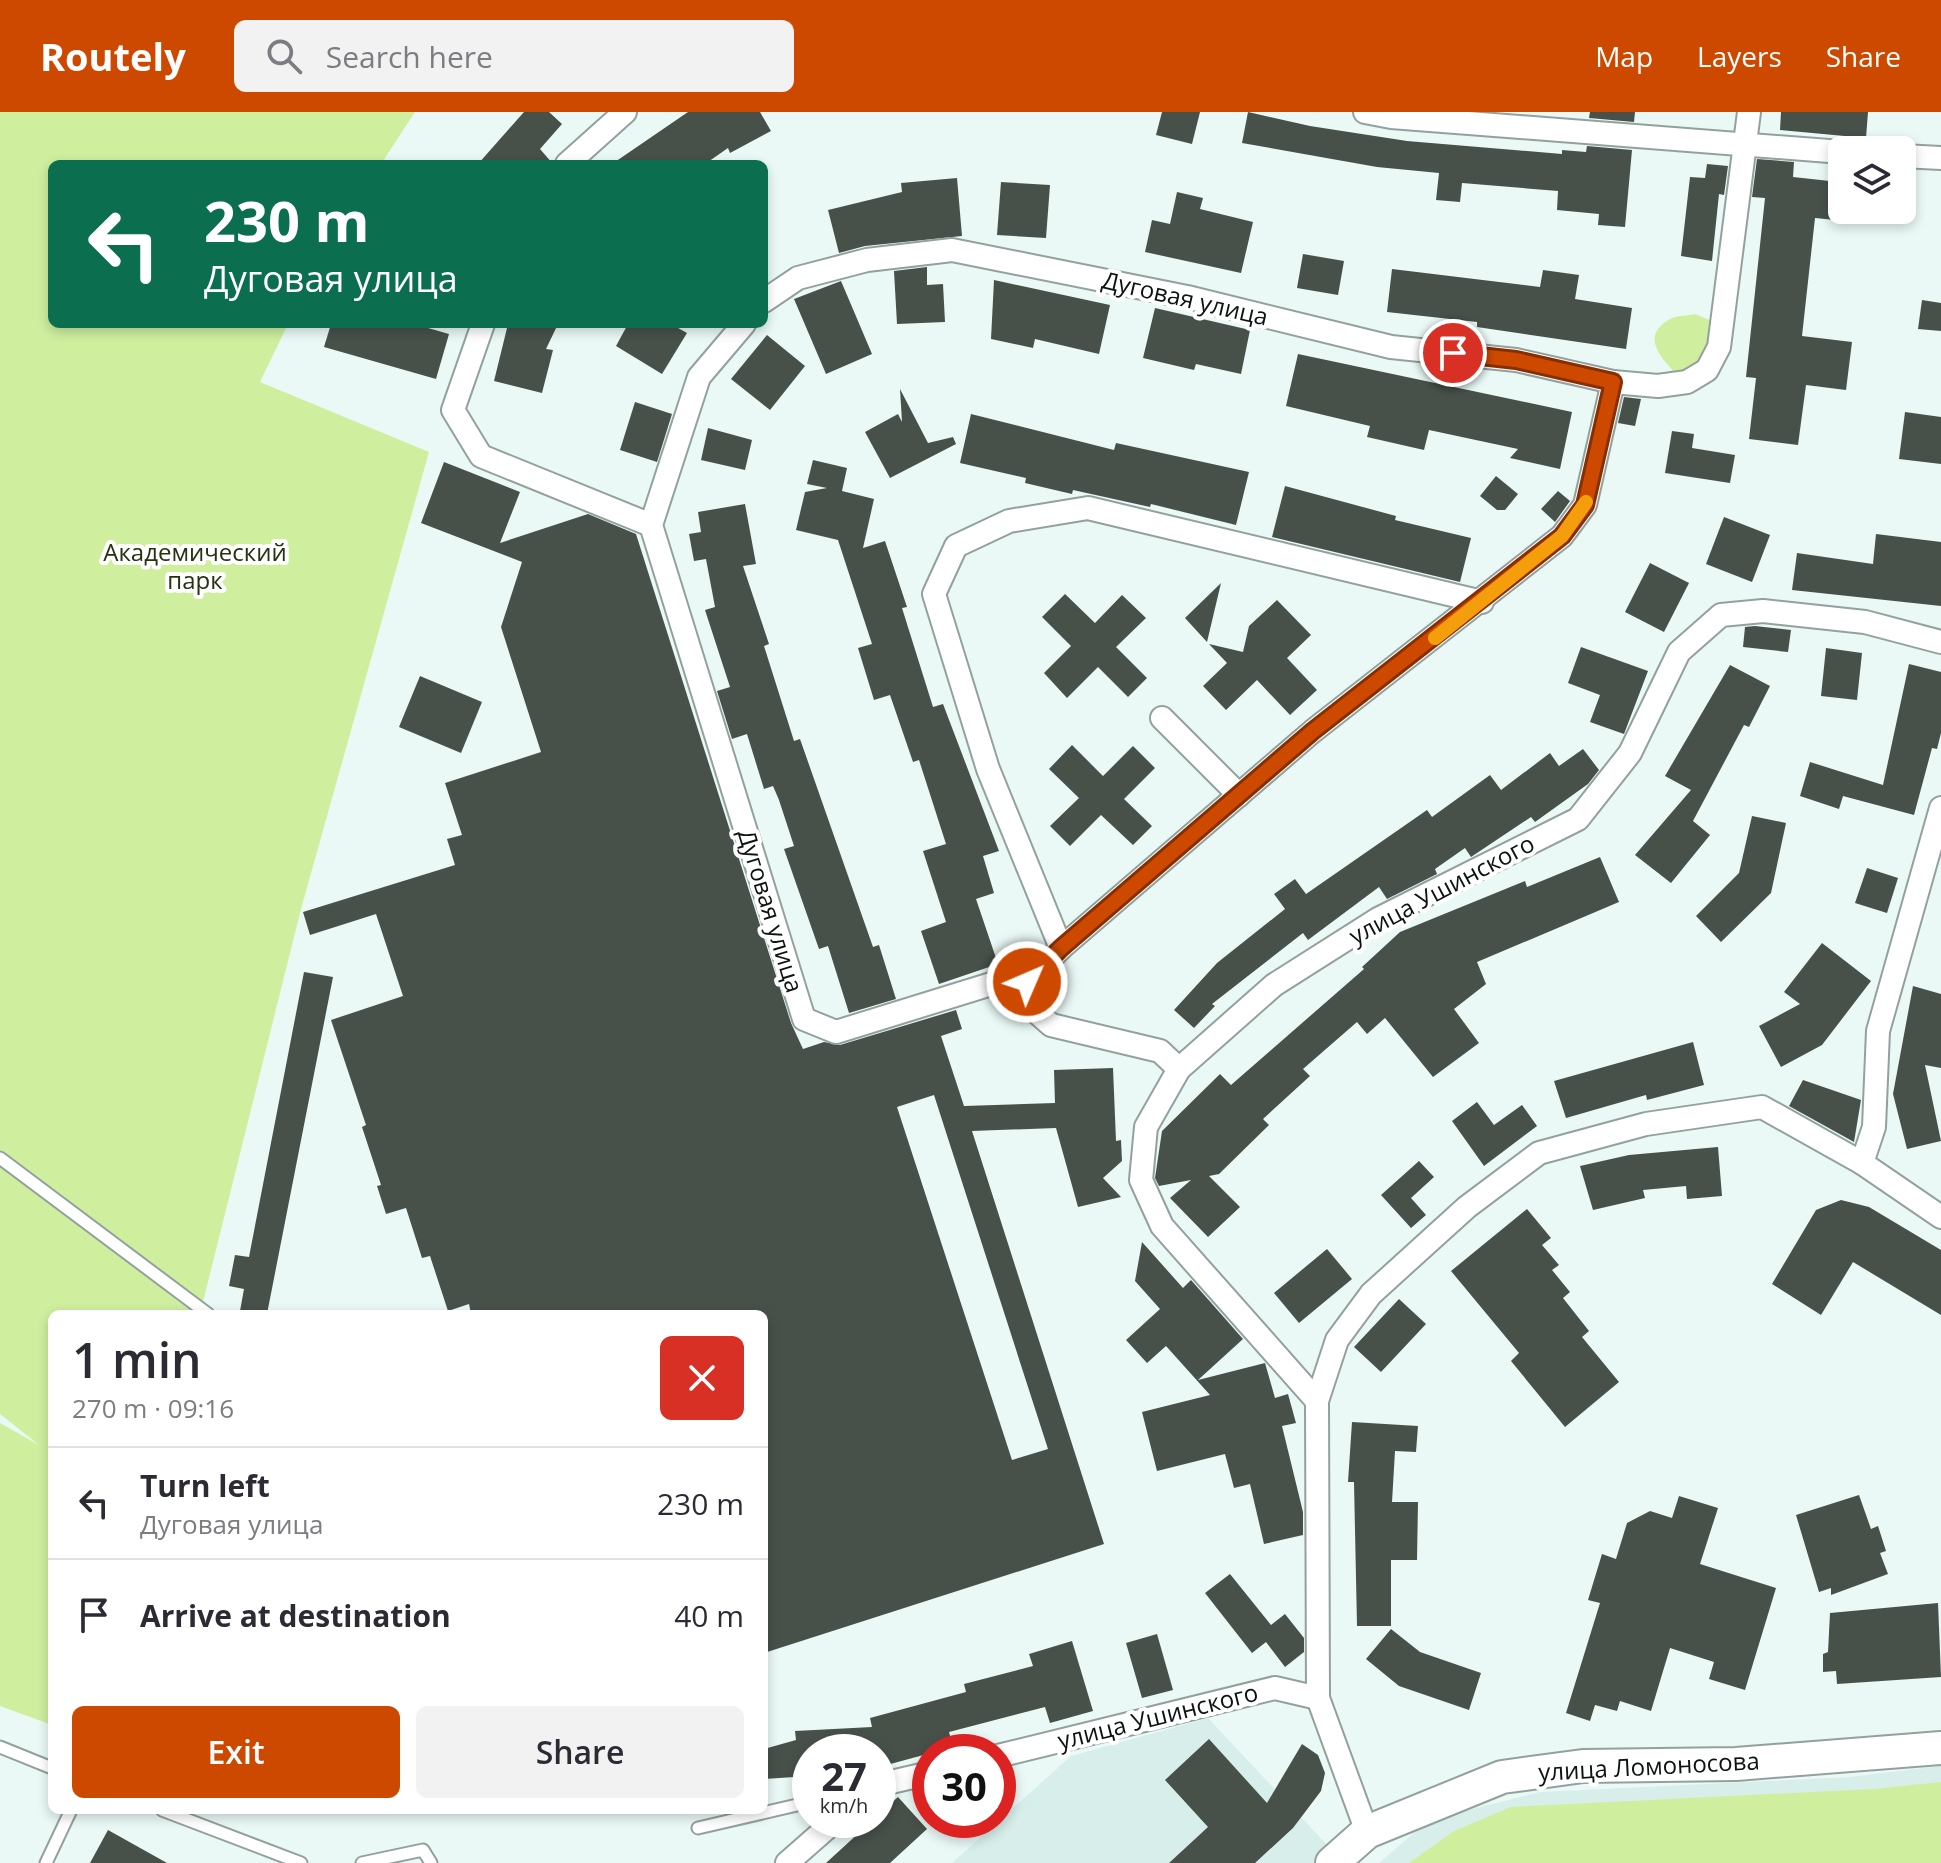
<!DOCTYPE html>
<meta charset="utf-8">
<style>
:root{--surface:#fff;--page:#f2f2f3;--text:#2b2b33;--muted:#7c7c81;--line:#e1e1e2;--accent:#ce4900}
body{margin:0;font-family:"Open Sans",sans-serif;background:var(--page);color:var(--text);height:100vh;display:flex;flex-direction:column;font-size:30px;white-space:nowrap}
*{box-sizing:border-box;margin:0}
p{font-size:26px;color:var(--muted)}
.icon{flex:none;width:44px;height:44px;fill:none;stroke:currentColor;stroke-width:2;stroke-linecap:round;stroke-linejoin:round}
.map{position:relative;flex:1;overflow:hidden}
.sheet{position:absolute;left:48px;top:1198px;width:720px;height:504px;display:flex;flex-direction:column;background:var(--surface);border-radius:12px;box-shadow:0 4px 12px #0003}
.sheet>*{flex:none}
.hud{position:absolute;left:48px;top:48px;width:720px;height:168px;border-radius:12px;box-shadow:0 4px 12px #0003;background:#0b6e4f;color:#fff;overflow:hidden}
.controls{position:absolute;left:1828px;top:24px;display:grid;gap:16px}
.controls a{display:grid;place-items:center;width:88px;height:88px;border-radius:12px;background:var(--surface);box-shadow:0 4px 12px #0003;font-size:40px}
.speed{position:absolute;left:792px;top:1622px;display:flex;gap:16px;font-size:40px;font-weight:700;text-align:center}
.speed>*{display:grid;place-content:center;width:104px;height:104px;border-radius:50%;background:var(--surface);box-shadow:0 4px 12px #0003;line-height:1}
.speed small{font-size:20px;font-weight:400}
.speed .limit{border:12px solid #d22;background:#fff;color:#111}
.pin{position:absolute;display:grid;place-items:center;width:68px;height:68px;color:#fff;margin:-34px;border:4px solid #fff;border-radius:50%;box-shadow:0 2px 8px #0007}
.me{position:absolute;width:88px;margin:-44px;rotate:45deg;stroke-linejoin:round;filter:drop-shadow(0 0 6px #0008)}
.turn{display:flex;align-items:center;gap:28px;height:168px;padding:0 24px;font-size:36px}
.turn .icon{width:104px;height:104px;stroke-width:2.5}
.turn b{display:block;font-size:56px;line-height:68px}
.round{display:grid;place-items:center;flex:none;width:84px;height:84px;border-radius:12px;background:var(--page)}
.overview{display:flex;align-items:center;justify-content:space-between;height:136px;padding:0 24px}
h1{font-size:48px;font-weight:600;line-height:60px}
.primary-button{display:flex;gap:16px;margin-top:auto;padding:16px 24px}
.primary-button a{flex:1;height:92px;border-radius:12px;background:var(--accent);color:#fff;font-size:32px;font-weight:600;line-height:92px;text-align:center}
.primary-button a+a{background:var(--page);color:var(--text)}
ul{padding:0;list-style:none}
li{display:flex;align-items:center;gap:24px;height:112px;padding:0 24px;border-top:2px solid var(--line)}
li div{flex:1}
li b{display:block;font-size:30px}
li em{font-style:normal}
header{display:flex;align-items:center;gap:48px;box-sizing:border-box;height:112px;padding:0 40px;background:var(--accent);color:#fff}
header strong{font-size:38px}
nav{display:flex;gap:44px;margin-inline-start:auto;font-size:28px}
.search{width:560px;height:72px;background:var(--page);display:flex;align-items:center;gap:20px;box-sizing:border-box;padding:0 28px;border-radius:12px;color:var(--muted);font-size:30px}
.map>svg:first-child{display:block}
.built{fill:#d7eeea}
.green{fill:#cfef9f}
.building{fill:#47514a;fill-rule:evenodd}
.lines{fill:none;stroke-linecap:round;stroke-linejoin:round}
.service-casing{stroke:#93a19e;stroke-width:15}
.minor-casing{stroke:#93a19e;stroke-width:26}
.secondary-casing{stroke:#93a19e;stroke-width:36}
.service{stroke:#fff;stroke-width:11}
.minor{stroke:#fff;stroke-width:22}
.secondary{stroke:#fff;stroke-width:32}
.route-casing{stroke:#862f00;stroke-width:20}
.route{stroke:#ce4900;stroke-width:14}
.slow{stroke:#f59e0b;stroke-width:14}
.labels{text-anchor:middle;stroke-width:8;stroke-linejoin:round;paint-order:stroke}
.street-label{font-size:24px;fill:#0d1212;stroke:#fff}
.park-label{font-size:24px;fill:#263211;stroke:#fff}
</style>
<header>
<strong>Routely</strong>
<div class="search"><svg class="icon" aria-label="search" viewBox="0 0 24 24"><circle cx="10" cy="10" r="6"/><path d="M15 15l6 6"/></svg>Search here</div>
<nav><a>Map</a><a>Layers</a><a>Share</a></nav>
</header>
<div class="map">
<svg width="1941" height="1751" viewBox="0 0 1941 1751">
<rect width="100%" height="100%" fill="#eaf9f6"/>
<g class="built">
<polygon points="1208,1606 1344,1751 952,1751 1071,1644"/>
<polygon points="1941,1654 1941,1751 1379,1751 1429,1708 1540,1680 1850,1665"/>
</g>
<g class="green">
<polygon points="0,0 415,0 381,52 52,52 52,212 288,212 260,270 429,340 301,797 200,1202 52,1202 52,1613 0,1594 0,1311 39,1333 0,1302"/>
<path d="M 1695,202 L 1717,211 L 1727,232 L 1678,264 C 1664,248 1638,225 1670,207 C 1678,203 1687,204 1695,202 Z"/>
<polygon points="1941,1670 1941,1751 1409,1751 1454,1719 1511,1695 1873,1677"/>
</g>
<g class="building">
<polygon points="524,0 549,0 562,12 540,37 553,52 478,52"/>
<polygon points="688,0 760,0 771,19 730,41 728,36 705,52 612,52"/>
<polygon points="1162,0 1200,0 1192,32 1156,23"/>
<polygon points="1248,0 1310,14 1407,29 1562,42 1562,38 1586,40 1587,34 1632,38 1625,115 1598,113 1599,102 1557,98 1558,79 1462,71 1460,90 1436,88 1439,61 1377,55 1242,31"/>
<polygon points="1590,0 1635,0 1634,10 1589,6"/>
<polygon points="1781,0 1868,0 1866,26 1780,18"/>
<polygon points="1757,47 1794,50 1793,65 1839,70 1835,108 1815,106 1802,224 1852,230 1846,278 1806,273 1798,333 1749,327 1756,266 1746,265 1765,86 1752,85"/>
<polygon points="1707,52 1728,54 1724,83 1719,82 1712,149 1681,144 1690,65 1705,66"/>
<polygon points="957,66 962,124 865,134 839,141 828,98 902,80 901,71"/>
<polygon points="1001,70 1050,73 1046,126 997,123"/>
<polygon points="1177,80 1203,86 1200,97 1253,110 1241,161 1145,140 1152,108 1170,112"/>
<polygon points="1303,142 1344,149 1338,183 1297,176"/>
<polygon points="927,155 927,173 943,172 945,210 897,212 894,159"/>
<polygon points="1392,157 1540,175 1543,158 1579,163 1575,187 1632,196 1626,237 1477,215 1477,210 1387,200"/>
<polygon points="994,168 1110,193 1099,242 1035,227 1033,236 991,227"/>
<polygon points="841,169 872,242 826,262 794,187"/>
<polygon points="1922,188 1941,191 1941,219 1918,217"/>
<polygon points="1155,196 1250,218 1241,262 1196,252 1194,258 1143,246"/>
<polygon points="331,212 414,212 449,222 436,267 324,235"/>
<polygon points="508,212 558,212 546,237 553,238 542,281 494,269"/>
<polygon points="628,212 671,212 687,221 662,262 616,234"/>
<polygon points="767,223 805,254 770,298 731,267"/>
<polygon points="1298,242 1572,300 1560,357 1510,346 1518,337 1429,318 1424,338 1367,325 1370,314 1286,294"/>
<polygon points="900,277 928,331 953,325 956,332 890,366 865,320 898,302 902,310"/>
<polygon points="1624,285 1641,287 1635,314 1618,311"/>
<polygon points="635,290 672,302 657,350 620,338"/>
<polygon points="1905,300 1941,305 1941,352 1899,347"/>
<polygon points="971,302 1114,338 1116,331 1249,360 1236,413 1151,392 1150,395 1073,378 1072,382 1025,371 1026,366 960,351"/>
<polygon points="708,316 752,328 745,358 701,348"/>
<polygon points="1672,319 1694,322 1692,336 1735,343 1730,371 1665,361"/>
<polygon points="813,348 847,356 842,379 874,387 863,436 885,429 907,495 902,496 933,595 943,592 999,739 983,744 994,781 976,787 998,852 939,872 921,819 946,810 923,739 946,732 919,648 913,650 890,583 874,588 858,536 872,532 838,428 796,418 805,380 827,376 807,372"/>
<path d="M 444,350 L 520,380 L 500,431 L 588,402 L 636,422 L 791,911 L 803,937 L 824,930 L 840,933 L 956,898 L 962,917 L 941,924 L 964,994 L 1055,991 L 1054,958 L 1113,956 L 1116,1029 L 1121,1028 L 1122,1049 L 1103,1066 L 1121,1085 L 1078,1095 L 1056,1016 L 972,1019 L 1104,1432 L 764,1541 L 764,1202 L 471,1202 L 469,1192 L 448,1199 L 430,1144 L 422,1146 L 406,1096 L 386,1102 L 377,1074 L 381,1073 L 362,1015 L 366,1013 L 331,908 L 403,884 L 376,802 L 310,823 L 303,800 L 455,753 L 447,727 L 462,723 L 445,671 L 541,640 L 501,515 L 522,450 L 421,411 ZM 934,983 L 1048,1337 L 1012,1348 L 897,995 Z"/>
<polygon points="1496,364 1518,382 1505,398 1497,398 1480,384"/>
<polygon points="1285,374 1396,404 1395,408 1471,426 1460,470 1272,425"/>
<polygon points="1558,379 1570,389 1555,410 1541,397"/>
<polygon points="745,392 756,452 743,454 769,532 764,534 794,629 800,627 873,835 879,833 896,887 849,901 828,834 819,837 784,737 794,734 779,688 773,674 764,677 747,622 732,627 717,579 730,575 705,498 715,495 706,447 694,449 689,422 701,420 698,400"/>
<polygon points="1724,405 1770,423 1752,470 1706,452"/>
<polygon points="1876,422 1941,430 1941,494 1792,478 1797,441 1873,452"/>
<polygon points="1650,451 1689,471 1664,520 1625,500"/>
<polygon points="1221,471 1207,530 1185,506"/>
<polygon points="1065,482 1095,511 1122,483 1146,506 1116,535 1147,566 1128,585 1098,555 1067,586 1044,561 1071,534 1042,505"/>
<polygon points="1277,488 1311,523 1287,546 1317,578 1290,603 1257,568 1226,598 1203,574 1227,551 1209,532 1243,540 1249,514"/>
<polygon points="1755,514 1791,518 1788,540 1743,535 1745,515"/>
<polygon points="1581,535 1648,559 1624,622 1590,610 1600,583 1568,571"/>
<polygon points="1826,536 1862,541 1857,588 1821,584"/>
<polygon points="1909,552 1941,560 1941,621 1937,637 1932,636 1914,703 1843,684 1839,697 1800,684 1810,650 1883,673"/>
<polygon points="1730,553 1770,574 1749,615 1744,613 1693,709 1710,723 1671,771 1635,743 1691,678 1665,664"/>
<polygon points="420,564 482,590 461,641 399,615"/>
<polygon points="1072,633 1103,664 1133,634 1155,656 1124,687 1152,714 1133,733 1101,703 1070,734 1050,714 1079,686 1049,657"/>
<polygon points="1583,637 1599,658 1588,672 1535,710 1531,705 1471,745 1465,736 1435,757 1437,762 1387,787 1379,775 1308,828 1303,821 1212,892 1215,894 1194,916 1174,898 1217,851 1285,797 1274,782 1295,767 1306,782 1427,698 1432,705 1490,663 1501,678 1550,641 1559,654"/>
<polygon points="1752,704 1786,711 1771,781 1721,830 1696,804 1739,761"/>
<polygon points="1600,745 1619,790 1477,850 1486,872 1454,897 1479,931 1433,965 1385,906 1367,922 1357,910 1303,957 1310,964 1263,1007 1269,1013 1219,1062 1209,1064 1240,1095 1208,1125 1170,1086 1191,1068 1159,1074 1155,1066 1162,1019 1220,962 1231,973 1364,857 1362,855 1400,820 1525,769 1527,775"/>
<polygon points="1867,756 1898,766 1887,801 1855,791"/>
<polygon points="1822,831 1871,869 1822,933 1781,955 1759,914 1800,892 1784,880"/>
<polygon points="304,860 333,865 267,1202 255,1202 240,1199 244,1177 229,1174 235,1143 249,1145"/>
<polygon points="1913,874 1941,882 1941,956 1925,953 1941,1029 1907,1037 1893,982"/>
<polygon points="1693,930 1704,973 1647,988 1646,983 1566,1006 1554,969"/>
<polygon points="1803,968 1861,988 1854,1030 1789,994"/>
<polygon points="1477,990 1494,1013 1522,993 1537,1014 1484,1054 1452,1009"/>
<polygon points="1718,1035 1722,1084 1687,1087 1686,1074 1643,1078 1645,1086 1593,1098 1580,1054 1629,1043"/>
<polygon points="1419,1049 1434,1065 1411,1086 1426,1103 1411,1116 1381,1083"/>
<polygon points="1841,1088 1869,1095 1941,1138 1941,1203 1853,1150 1821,1203 1772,1172 1816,1098"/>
<polygon points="1527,1097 1551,1126 1542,1133 1559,1153 1552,1158 1570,1180 1563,1186 1589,1219 1582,1225 1619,1270 1565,1315 1511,1249 1519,1241 1451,1159"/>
<polygon points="1142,1130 1183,1176 1191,1168 1243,1227 1198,1268 1265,1251 1275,1286 1288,1282 1296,1311 1282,1314 1303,1400 1303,1423 1264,1432 1250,1372 1234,1376 1225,1342 1157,1359 1142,1300 1210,1283 1166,1234 1147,1251 1126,1228 1160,1197 1135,1169"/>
<polygon points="1327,1137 1352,1167 1299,1211 1274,1181"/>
<polygon points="1399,1187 1426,1212 1381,1260 1354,1235"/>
<polygon points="1352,1310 1418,1314 1416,1340 1395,1339 1392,1390 1418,1390 1417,1448 1391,1448 1391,1514 1357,1514 1354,1370 1348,1370"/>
<polygon points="1859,1383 1871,1417 1878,1414 1886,1439 1880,1441 1888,1462 1831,1483 1831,1476 1819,1480 1796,1403"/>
<polygon points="1679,1384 1718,1396 1700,1452 1776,1476 1745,1578 1709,1567 1714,1550 1670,1536 1651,1599 1620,1589 1617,1599 1595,1593 1590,1609 1566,1601 1600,1491 1588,1488 1602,1442 1616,1447 1627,1411 1650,1399 1672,1406"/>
<polygon points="1230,1462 1271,1513 1285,1502 1304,1526 1304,1540 1285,1555 1266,1530 1252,1541 1205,1481"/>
<polygon points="1938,1491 1941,1565 1837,1572 1836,1559 1823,1560 1823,1542 1828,1540 1830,1501"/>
<polygon points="1391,1517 1420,1540 1481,1561 1469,1598 1399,1574 1366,1547"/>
<polygon points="1157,1522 1173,1578 1142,1586 1126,1531"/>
<polygon points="1072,1529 1093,1599 1050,1611 1045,1595 949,1620 953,1635 883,1654 879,1640 810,1640 810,1664 764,1667 764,1637 796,1628 795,1619 872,1615 870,1606 966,1580 964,1572 1033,1554 1029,1542"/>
<polygon points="1209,1627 1267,1691 1302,1632 1318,1643 1325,1661 1321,1679 1293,1716 1255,1751 1169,1751 1208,1715 1165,1668"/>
<polygon points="898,1685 927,1717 890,1751 826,1751 873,1708 878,1708 878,1703"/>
<polygon points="108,1718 167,1751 90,1751"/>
</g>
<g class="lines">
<g class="service-casing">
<g id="service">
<polyline points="0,1046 208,1202"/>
<polyline points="0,1635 52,1656"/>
<polyline points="162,1698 301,1751"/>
<polyline points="698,1716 810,1690"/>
<polyline points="46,1751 71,1698"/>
<polyline points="362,1751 423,1738 431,1751"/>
</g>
</g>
<g class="minor-casing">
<g id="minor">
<polyline points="1365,0 1391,5 1842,40"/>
<polyline points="1902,44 1941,46"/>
<polyline points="567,52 625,0"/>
<polyline points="764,189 798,166 867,148 952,138 1187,185 1391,235 1516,248 1613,270 1658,274 1687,270 1707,258 1719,235 1749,0"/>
<polyline points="483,212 453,298 481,344 651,413"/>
<polyline points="744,212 699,265 651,413 804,907 836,920 1001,869 1027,870 1061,836 1313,619 1562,424 1585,393 1613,270"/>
<polyline points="1162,606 1239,683"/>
<polyline points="1941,696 1878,919 1874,1015 1862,1051 1941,1105"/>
<polyline points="1061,836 988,657 934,482 956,434 1009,409 1088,396 1482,490"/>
<polyline points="1027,870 1033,897 1051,913 1160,939 1179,957"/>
<polyline points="1317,1289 1337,1228 1371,1182 1467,1095 1539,1041 1646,1012 1762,995 1862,1051"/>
<polyline points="998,1644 1275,1576 1318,1586"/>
<polyline points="878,1673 930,1661"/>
<polyline points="1367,1720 1318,1586 1317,1289 1162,1114 1141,1068 1146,1015 1179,957 1274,873 1378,807 1578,707 1630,641 1679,540 1721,503 1763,499 1865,510 1941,530"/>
<polyline points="787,1751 836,1708"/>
</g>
</g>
<g class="secondary-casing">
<polyline id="secondary" points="1332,1751 1367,1720 1502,1665 1583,1654 1736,1652 1941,1636"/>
</g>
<use href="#service" class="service"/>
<use href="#minor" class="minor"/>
<use href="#secondary" class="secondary"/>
</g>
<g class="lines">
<g class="route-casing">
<polyline id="route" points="1027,870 1061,836 1313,619 1562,424 1585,393 1613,270 1516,248 1453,241"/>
</g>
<use href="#route" class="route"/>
<polyline class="slow" points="1435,526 1562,424 1586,390"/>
</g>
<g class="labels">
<g class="street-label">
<text transform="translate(1185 187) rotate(13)" y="8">Дуговая улица</text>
<text transform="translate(1442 778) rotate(-28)" y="8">улица Ушинского</text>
<text transform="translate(770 799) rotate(73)" y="8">Дуговая улица</text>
<text transform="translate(1158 1605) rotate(-14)" y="8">улица Ушинского</text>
<text transform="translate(1649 1655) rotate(-3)" y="8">улица Ломоносова</text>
</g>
<g class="park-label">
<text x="195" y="449">Академический<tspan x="195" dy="28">парк</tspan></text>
</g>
</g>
</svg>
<div class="controls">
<a><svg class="icon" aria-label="layers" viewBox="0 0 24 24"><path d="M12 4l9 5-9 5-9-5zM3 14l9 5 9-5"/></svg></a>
</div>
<div class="speed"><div>27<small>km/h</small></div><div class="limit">30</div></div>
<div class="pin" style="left:1453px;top:241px;background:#d93025"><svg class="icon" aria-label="arrive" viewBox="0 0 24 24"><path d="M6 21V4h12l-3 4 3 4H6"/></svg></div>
<svg class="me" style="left:1027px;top:870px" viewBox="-20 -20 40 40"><circle r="17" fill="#ce4900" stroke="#fff" stroke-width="3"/><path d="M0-11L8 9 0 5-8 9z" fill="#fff"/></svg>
<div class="hud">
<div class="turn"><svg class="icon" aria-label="left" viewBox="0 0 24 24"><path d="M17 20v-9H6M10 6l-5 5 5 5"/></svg><div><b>230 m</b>Дуговая улица</div></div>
</div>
<section class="sheet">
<div class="overview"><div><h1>1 min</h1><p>270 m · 09:16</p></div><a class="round" style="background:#d93025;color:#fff"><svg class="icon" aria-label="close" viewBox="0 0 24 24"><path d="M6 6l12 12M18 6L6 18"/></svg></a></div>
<ul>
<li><svg class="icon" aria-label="left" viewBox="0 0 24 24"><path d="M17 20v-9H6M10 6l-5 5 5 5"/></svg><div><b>Turn left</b><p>Дуговая улица</p></div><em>230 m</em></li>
<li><svg class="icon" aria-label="arrive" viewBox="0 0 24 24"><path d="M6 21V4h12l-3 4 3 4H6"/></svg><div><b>Arrive at destination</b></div><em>40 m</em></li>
</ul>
<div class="primary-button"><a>Exit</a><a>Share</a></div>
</section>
</div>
